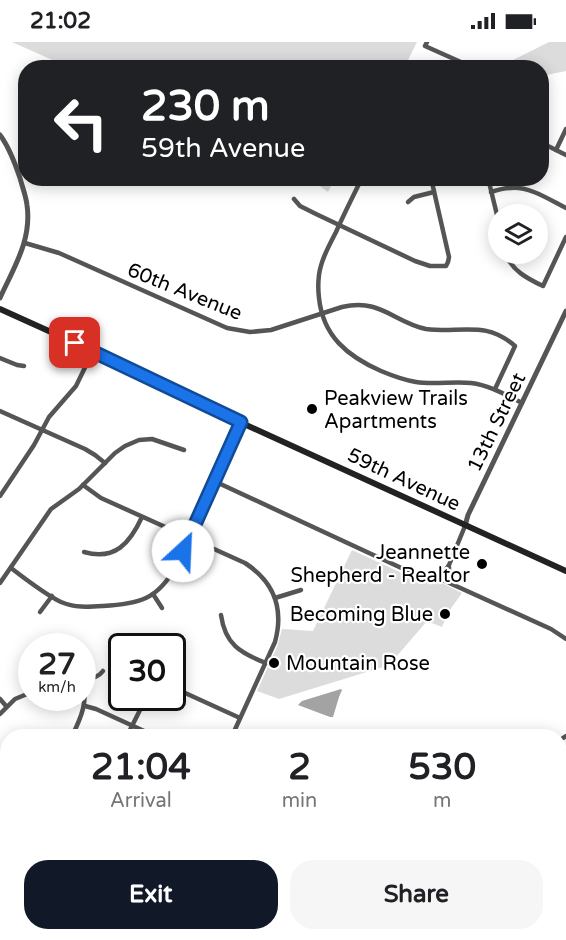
<!DOCTYPE html>
<style>
:root{--surface:#fff;--page:#f6f6f6;--text:#202124;--muted:#757577;--accent:#111827}
body{margin:0;font-family:"Varela Round",sans-serif;background:var(--page);color:var(--text);height:100vh;display:flex;flex-direction:column;font-size:22px;white-space:nowrap}
*{box-sizing:border-box;margin:0}
p{font-size:20px;color:var(--muted)}
.icon{flex:none;width:33px;height:33px;fill:none;stroke:currentColor;stroke-width:2;stroke-linecap:round;stroke-linejoin:round}
.map{position:relative;flex:1;overflow:hidden}
.drawer{position:absolute;left:0px;top:687px;width:567px;height:212px;display:flex;flex-direction:column;background:var(--surface);border-radius:24px 24px 0 0;box-shadow:0 3px 15px #0003}
.drawer>*{flex:none}
.banner{position:absolute;left:18px;top:18px;width:531px;height:126px;border-radius:24px;box-shadow:0 3px 15px #0003;background:#202124;color:#fff;overflow:hidden}
.tools{position:absolute;left:488px;top:162px;display:grid;gap:12px}
.tools a{display:grid;place-items:center;width:60px;height:60px;border-radius:50%;background:var(--surface);box-shadow:0 3px 15px #0003;font-size:30px}
.speed{position:absolute;left:18px;top:591px;display:flex;gap:12px;font-size:30px;font-weight:700;text-align:center}
.speed>*{display:grid;place-content:center;width:78px;height:78px;border-radius:50%;background:var(--surface);box-shadow:0 3px 15px #0003;line-height:1}
.speed small{font-size:15px;font-weight:400}
.speed .limit{border:3px solid #111;border-radius:9px;background:#fff;color:#111}
.pin{position:absolute;display:grid;place-items:center;width:51px;height:51px;color:#fff;margin:-26px;border-radius:12px;box-shadow:0 3px 9px #0006}
.me{position:absolute;width:66px;margin:-33px;rotate:25deg;stroke-linejoin:round;filter:drop-shadow(0 0 4px #0008)}
.turn{display:flex;align-items:center;gap:21px;height:126px;padding:0 24px;font-size:27px}
.turn .icon{width:78px;height:78px;stroke-width:2.5}
.turn b{display:block;font-size:42px;line-height:51px}
.eta{display:flex;justify-content:space-evenly;align-items:center;height:102px;text-align:center}
.eta b{font-size:36px;font-weight:700;line-height:42px}
.action{display:flex;gap:12px;margin-top:auto;padding:12px 24px}
.action a{flex:1;height:69px;border-radius:24px;background:var(--accent);color:#fff;font-size:24px;font-weight:700;line-height:69px;text-align:center}
.action a+a{background:var(--page);color:var(--text)}
.status{display:flex;justify-content:space-between;align-items:center;height:42px;padding:0 30px;background:var(--surface);direction:ltr}
.status svg{height:16px;fill:currentColor}
.map>svg:first-child{display:block}
.green{fill:#dcdcdc}
.water{fill:#a3a3a3}
.lines{fill:none;stroke-linecap:round;stroke-linejoin:round}
.primary-casing{stroke:#dbdbdb;stroke-width:10}
.minor{stroke:#555;stroke-width:4.5}
.tertiary{stroke:#555;stroke-width:5}
.secondary{stroke:#222;stroke-width:6}
.primary{stroke:#000;stroke-width:7}
.route-casing{stroke:#114b97;stroke-width:15}
.route{stroke:#1a73e8;stroke-width:10}
.poi-dot{fill:#000;stroke:#fff;stroke-width:2}
.labels{text-anchor:middle;stroke-width:4.5;stroke-linejoin:round;paint-order:stroke}
.street-label{font-size:20px;fill:#000;stroke:#fff}
.poi-label{font-size:20px;fill:#000;stroke:#fff;text-anchor:start}
</style>
<div class="status"><b>21:02</b><svg viewBox="0 0 49 12"><path d="M0 12V9h3v3zM5 12V6h3v6zM10 12V3h3v9zM15 12V0h3v12zM26 1h20v11H26zM47 4h2v5h-2z"/></svg></div>
<div class="map">
<svg width="566" height="898" viewBox="0 0 566 898">
<rect width="100%" height="100%" fill="#fff"/>
<g class="green">
<polygon points="12,0 417,0 404,26 68,25"/>
<polygon points="549,0 566,0 566,29 542,34 542,26 499,25"/>
<polygon points="313,137 335,137 328,150 317,142"/>
<polygon points="352,508 417,538 438,539 462,551 449,569 442,585 427,579 396,615 383,625 279,657 257,649 277,605 282,587 313,589"/>
</g>
<polygon class="water" points="341,647 342,648 339,655 333,675 330,675 298,663 302,659"/>
<g class="lines">
<g class="primary-casing">
<g id="primary">
<polyline points="560,875 566,861"/>
<polyline points="549,898 552,891"/>
</g>
</g>
<g class="minor">
<polyline points="427,0 425,4 463,21"/>
<polyline points="542,101 566,113"/>
<polyline points="556,108 566,87"/>
<path d="M 362,136 C 353,154 344,172 336,190 C 329,204 321,218 319,233 C 318,241 318,248 319,256 C 323,294 347,314 381,329 C 393,334 403,338 416,340 C 434,343 453,339 471,341 C 489,343 506,353 522,361"/>
<polyline points="488,136 498,177"/>
<path d="M 491,150 C 497,148 504,146 511,146 C 529,144 550,158 566,166"/>
<polyline points="294,157 300,164 316,172 415,219 430,224 446,224 448,220 449,215 431,136"/>
<polyline points="408,160 414,155 434,150"/>
<path d="M 25,201 L 59,211 L 227,286 L 250,290 L 271,288 L 342,265 C 381,256 393,280 426,287 C 433,288 442,288 449,288 C 477,287 493,285 515,304 L 495,347"/>
<path d="M 506,212 C 511,228 528,237 543,244 L 566,195"/>
<polyline points="0,316 17,323 24,324"/>
<polyline points="0,369 85,407 95,413 105,421"/>
<polyline points="214,439 410,530 445,539 551,587 566,597"/>
<path d="M 83,443 L 101,456 L 245,521 C 274,540 284,567 275,600 L 232,694"/>
<polyline points="0,454 34,403 49,375 76,344 93,309"/>
<path d="M 84,510 C 115,519 130,501 142,475"/>
<polyline points="449,525 449,535 451,539 455,541"/>
<path d="M 11,526 C 24,536 46,553 61,560 C 75,566 88,565 103,564 C 138,562 158,558 176,524 L 241,380"/>
<polyline points="439,537 449,523 465,484"/>
<polyline points="0,541 51,467 79,447 115,411 125,404 139,398 152,397 184,408"/>
<polyline points="153,552 162,566"/>
<polyline points="275,556 301,548"/>
<polyline points="40,570 52,554"/>
<path d="M 221,573 C 225,602 240,611 266,621"/>
<path d="M 82,638 C 91,636 98,636 103,629"/>
<polyline points="172,645 240,676"/>
<polyline points="0,657 6,664"/>
<polyline points="85,664 96,667 155,694"/>
<polyline points="0,672 15,657 32,650"/>
<path d="M 72,694 C 82,674 87,661 84,638"/>
<polyline points="127,694 146,656"/>
<polyline points="560,698 566,694"/>
<polyline points="0,779 8,782"/>
<polyline points="560,781 566,783"/>
<polyline points="560,789 566,792"/>
<polyline points="63,891 71,898"/>
<polyline points="211,891 219,898"/>
<polyline points="394,891 410,898"/>
<polyline points="108,898 117,891"/>
<polyline points="194,898 201,891"/>
<polyline points="313,898 316,891"/>
<polyline points="373,898 377,891"/>
<polyline points="452,898 455,891"/>
<polyline points="484,898 486,892 489,891"/>
</g>
<g class="tertiary">
<path d="M 0,93 C 9,105 15,121 20,136 C 22,144 26,154 27,163 C 32,198 14,225 0,256"/>
<polyline points="465,484 468,473 566,269"/>
<path d="M 0,823 C 11,843 7,861 0,881"/>
</g>
<polyline class="secondary" points="0,267 93,309 209,366 566,529"/>
<use href="#primary" class="primary"/>
</g>
<g class="lines">
<g class="route-casing">
<polyline id="route" points="75,301 241,380 183,509"/>
</g>
<use href="#route" class="route"/>
</g>
<g class="poi-dot">
<circle cx="312" cy="367" r="6"/>
<circle cx="482" cy="522" r="6"/>
<circle cx="445" cy="572" r="6"/>
<circle cx="274" cy="621" r="6"/>
</g>
<g class="labels">
<g class="street-label">
<text transform="translate(185 249) rotate(22)" y="7">60th Avenue</text>
<text transform="translate(496 380) rotate(-64)" y="7">13th Street</text>
<text transform="translate(404 437) rotate(25)" y="7">59th Avenue</text>
</g>
<g class="poi-label">
<text x="324" y="363">Peakview Trails<tspan x="324" dy="23">Apartments</tspan></text>
<text x="470" y="517" text-anchor="end">Jeannette<tspan x="470" dy="23">Shepherd - Realtor</tspan></text>
<text x="433" y="579" text-anchor="end">Becoming Blue</text>
<text x="286" y="628">Mountain Rose</text>
</g>
</g>
</svg>
<div class="tools">
<a><svg class="icon" aria-label="layers" viewBox="0 0 24 24"><path d="M12 4l9 5-9 5-9-5zM3 14l9 5 9-5"/></svg></a>
</div>
<div class="speed"><div>27<small>km/h</small></div><div class="limit">30</div></div>
<div class="pin" style="left:75px;top:301px;background:#d93025"><svg class="icon" aria-label="arrive" viewBox="0 0 24 24"><path d="M6 21V4h12l-3 4 3 4H6"/></svg></div>
<svg class="me" style="left:183px;top:509px" viewBox="-20 -20 40 40"><circle r="19" fill="#fff"/><path d="M0-13L10 11 0 6-10 11z" fill="#1a73e8"/></svg>
<div class="banner">
<div class="turn"><svg class="icon" aria-label="left" viewBox="0 0 24 24"><path d="M17 20v-9H6M10 6l-5 5 5 5"/></svg><div><b>230 m</b>59th Avenue</div></div>
</div>
<section class="drawer">
<div class="eta">
<div><b>21:04</b><p>Arrival</p></div>
<div><b>2</b><p>min</p></div>
<div><b>530</b><p>m</p></div>
</div>
<div class="action"><a>Exit</a><a>Share</a></div>
</section>
</div>
